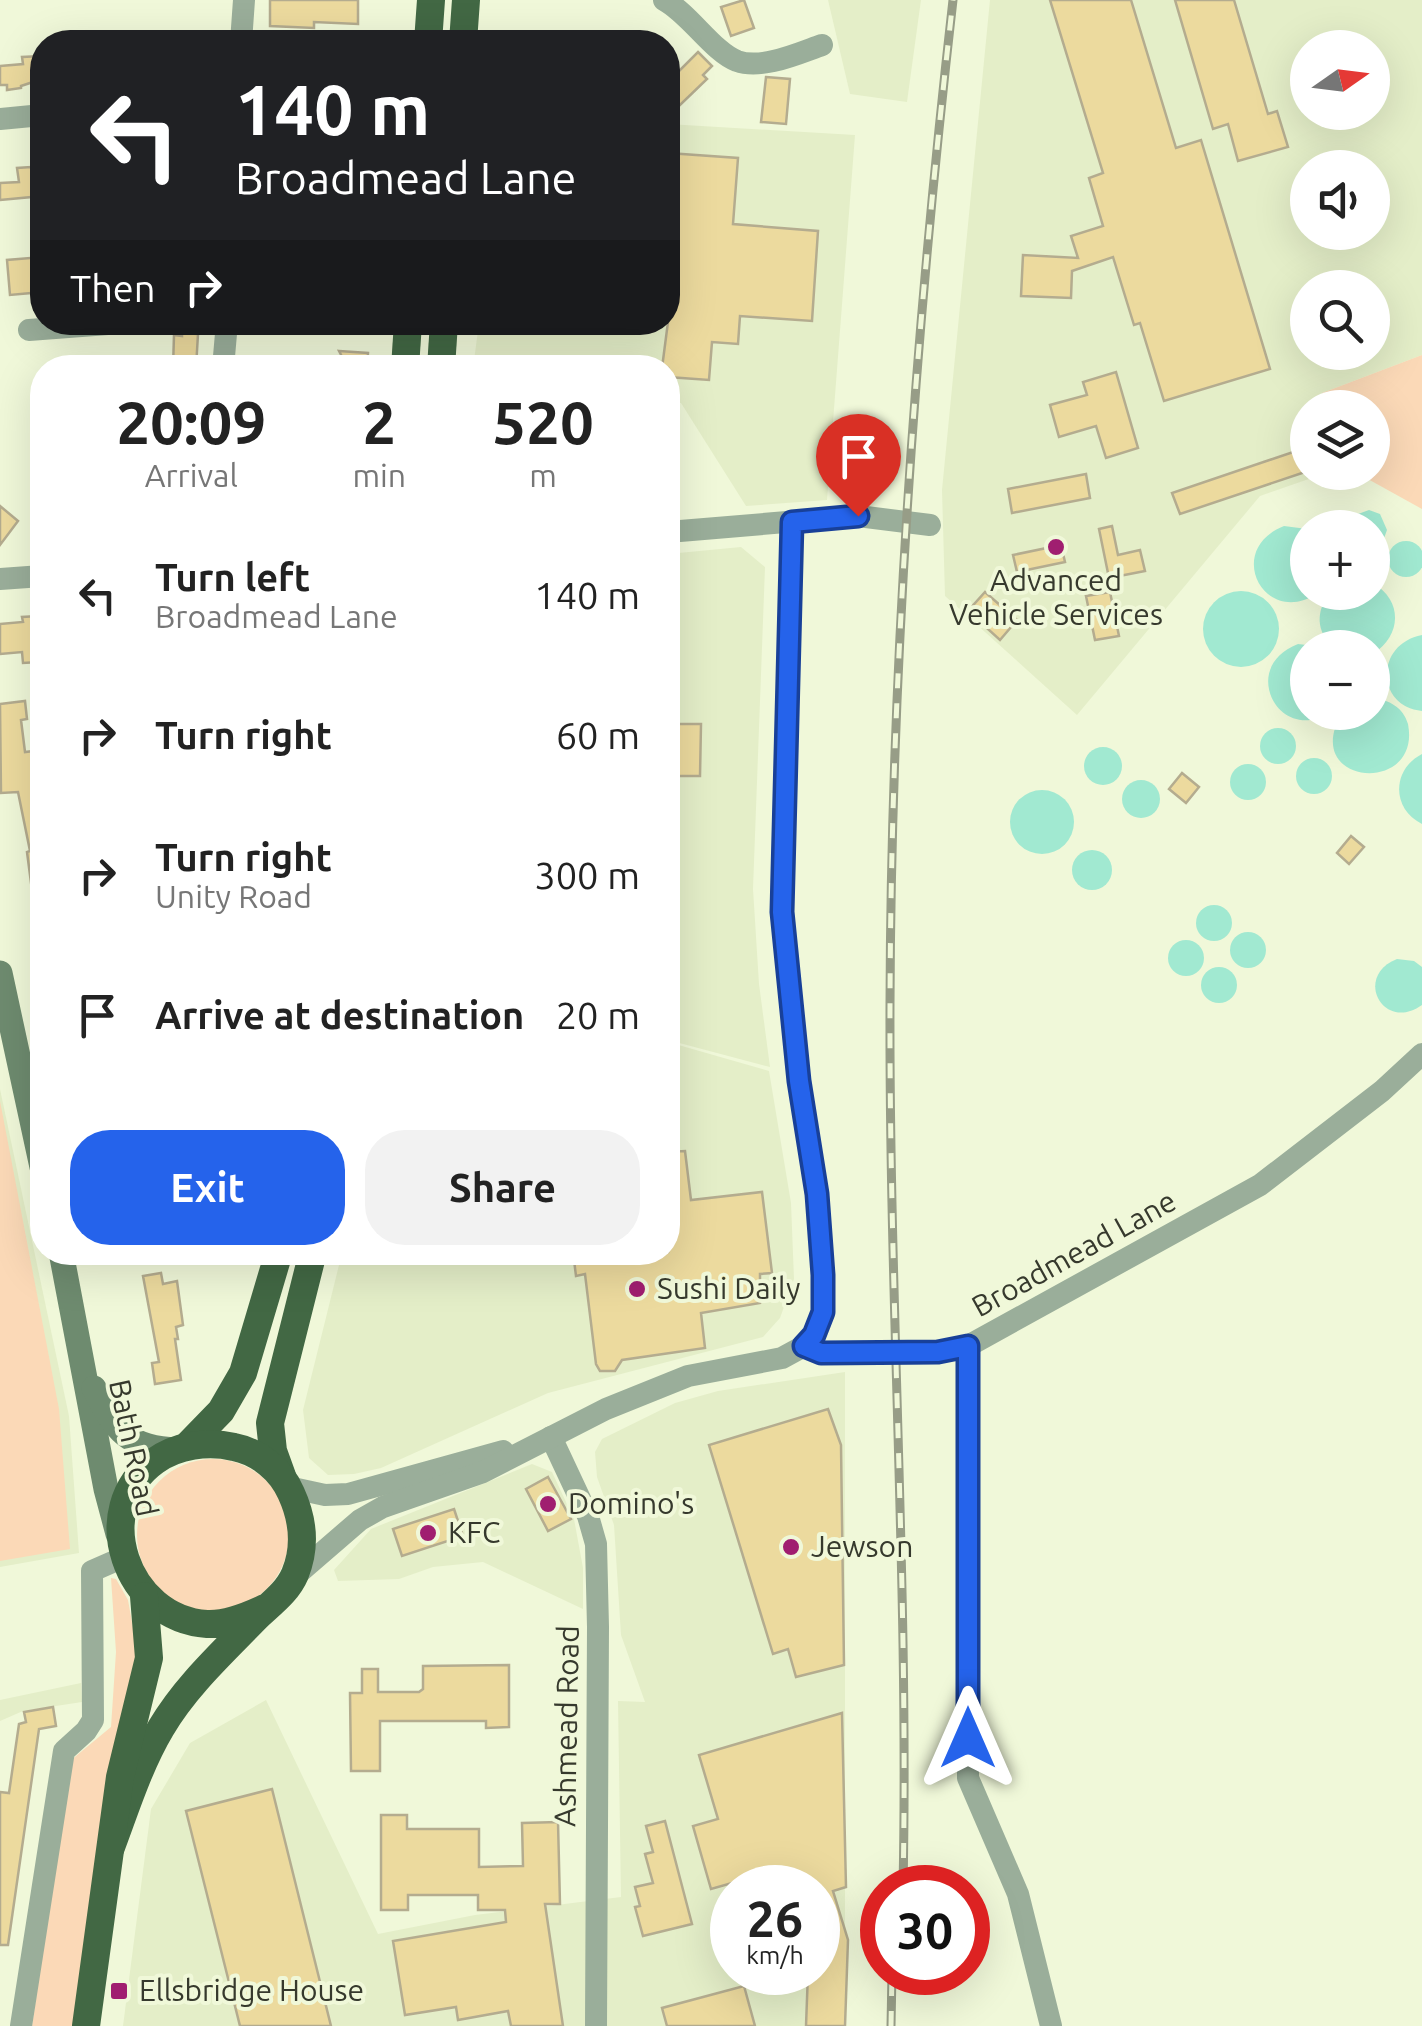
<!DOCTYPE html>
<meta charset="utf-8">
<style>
:root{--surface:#fff;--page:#f2f2f2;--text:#222;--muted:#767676;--accent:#2563eb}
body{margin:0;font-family:Ubuntu,sans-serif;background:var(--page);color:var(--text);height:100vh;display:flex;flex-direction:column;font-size:38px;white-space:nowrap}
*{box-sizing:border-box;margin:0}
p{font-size:32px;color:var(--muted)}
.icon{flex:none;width:55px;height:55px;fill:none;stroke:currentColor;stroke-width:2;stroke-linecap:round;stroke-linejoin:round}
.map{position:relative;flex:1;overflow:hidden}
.details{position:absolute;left:30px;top:355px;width:650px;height:910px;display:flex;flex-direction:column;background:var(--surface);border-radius:40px;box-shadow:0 10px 40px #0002}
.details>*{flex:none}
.top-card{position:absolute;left:30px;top:30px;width:650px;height:305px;border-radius:40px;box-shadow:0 10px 40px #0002;background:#202124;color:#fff;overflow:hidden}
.needle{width:65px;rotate:76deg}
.buttons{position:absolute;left:1290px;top:30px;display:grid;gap:20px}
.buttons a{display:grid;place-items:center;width:100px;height:100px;border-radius:50%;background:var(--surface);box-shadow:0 10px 40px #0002;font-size:50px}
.speed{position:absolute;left:710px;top:1865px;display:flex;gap:20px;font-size:50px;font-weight:700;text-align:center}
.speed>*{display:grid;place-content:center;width:130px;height:130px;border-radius:50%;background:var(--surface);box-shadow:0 10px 40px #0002;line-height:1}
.speed small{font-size:25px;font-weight:400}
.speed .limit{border:15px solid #d22;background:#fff;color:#111}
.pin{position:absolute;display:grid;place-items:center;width:85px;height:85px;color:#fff;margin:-102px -42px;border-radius:50% 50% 50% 0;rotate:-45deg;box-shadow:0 0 10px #0007}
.pin .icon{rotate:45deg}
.me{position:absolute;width:110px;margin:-55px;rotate:0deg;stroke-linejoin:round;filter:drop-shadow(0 0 8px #0008)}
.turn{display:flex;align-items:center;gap:35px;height:210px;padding:0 40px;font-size:45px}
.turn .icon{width:130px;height:130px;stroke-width:2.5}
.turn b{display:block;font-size:70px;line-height:85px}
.then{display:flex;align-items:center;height:95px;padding:0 40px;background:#0003;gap:20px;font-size:38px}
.eta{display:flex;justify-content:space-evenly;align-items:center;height:170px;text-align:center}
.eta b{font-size:60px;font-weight:700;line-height:70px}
.primary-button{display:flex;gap:20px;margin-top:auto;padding:20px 40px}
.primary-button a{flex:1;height:115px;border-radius:40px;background:var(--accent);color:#fff;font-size:40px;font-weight:700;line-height:115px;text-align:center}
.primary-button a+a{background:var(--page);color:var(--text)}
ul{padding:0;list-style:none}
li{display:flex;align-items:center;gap:30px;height:140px;padding:0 40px}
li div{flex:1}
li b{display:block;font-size:38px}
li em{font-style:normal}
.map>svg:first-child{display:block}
.built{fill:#e4eec8;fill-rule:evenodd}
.green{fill:#fbd9b7}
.water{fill:#a1e9d1}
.building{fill:#ecda9e;stroke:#b4ac8f;stroke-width:2.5}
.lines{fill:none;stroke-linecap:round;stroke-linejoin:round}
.minor{stroke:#9aae9a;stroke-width:22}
.secondary{stroke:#6e8b6f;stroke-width:25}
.trunk{stroke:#426844;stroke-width:28}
.rail-casing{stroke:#979d87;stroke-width:9}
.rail{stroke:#f0f8d9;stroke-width:5;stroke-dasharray:15;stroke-linecap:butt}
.route-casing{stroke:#184099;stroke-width:25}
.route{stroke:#2563eb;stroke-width:18}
.poi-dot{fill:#a01e70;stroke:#f0f8d9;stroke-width:4}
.labels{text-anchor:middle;stroke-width:8;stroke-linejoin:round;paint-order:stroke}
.poi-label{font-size:30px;fill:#36392d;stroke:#f0f8d9;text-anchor:start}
.street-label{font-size:30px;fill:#36392d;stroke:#f0f8d9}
</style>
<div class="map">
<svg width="1422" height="2026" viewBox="0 0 1422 2026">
<rect width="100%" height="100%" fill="#f0f8d9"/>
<g class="built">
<polygon points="828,0 921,0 907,102 850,94"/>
<path d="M 990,0 L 1422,0 L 1422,355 L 1322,393 L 1326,407 L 1308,408 L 1308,472 L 1326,473 L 1260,496 L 1077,715 L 945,596 L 942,490 ZM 1308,48 L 1372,48 L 1372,112 L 1308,112 ZM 1308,168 L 1372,168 L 1372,232 L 1308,232 ZM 1308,288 L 1372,288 L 1372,352 L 1308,352 Z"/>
<polygon points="668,124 855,135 827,500 746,506 681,403 668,403 668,368 473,368 479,323 668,322"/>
<polygon points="741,547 765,567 753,889 759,984 770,1067 668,1040 668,554"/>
<polygon points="668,1042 769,1071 791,1203 794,1279 780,1318 763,1337 548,1393 381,1468 354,1474 328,1475 309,1458 303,1410 342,1253 668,1252"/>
<polygon points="0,1089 69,1416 79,1553 0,1567"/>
<path d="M 845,1372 L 845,2026 L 123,2026 L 151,1809 L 190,1743 L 266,1700 L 378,1934 L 475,1915 L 621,1897 L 618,1701 L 645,1702 L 621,1635 L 614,1525 L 597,1477 L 595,1452 L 602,1439 L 675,1403 L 718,1391 ZM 732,1888 L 818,1888 L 818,1972 L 732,1972 Z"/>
<polygon points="532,1464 552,1472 574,1519 583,1568 583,1609 483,1562 433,1567 399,1579 338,1581 334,1570 371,1529"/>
<polygon points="81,1683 82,1702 23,1711 0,1721 0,1700"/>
</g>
<g class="green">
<polygon points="1422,355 1422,509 1357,473 1372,472 1372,408 1326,407 1322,393"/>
<polygon points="0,1101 59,1409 70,1549 0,1561"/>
<circle cx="213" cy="1535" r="76"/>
<polygon points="111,1578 116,1579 128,1600 137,1650 73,2026 32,2026 70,1761 111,1727 116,1652"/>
</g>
<g class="water">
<polygon points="1369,510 1380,514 1387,530 1383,541 1373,547 1372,528 1350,527 1358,514"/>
<path d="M 1284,526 L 1307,529 L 1308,592 L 1318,593 C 1265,629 1223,550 1284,526 Z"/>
<circle cx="1406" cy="559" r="18"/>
<path d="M 1373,583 C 1403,601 1402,635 1373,654 L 1372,648 L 1333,647 C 1316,631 1316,612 1329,593 L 1372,592 Z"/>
<circle cx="1241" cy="629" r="38"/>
<path d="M 1422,635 L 1422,711 C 1375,706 1375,644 1422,635 Z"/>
<path d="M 1298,644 L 1323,647 L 1308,648 L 1308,712 L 1329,713 C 1279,744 1238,667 1298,644 Z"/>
<path d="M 1373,698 C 1389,700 1403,707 1408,724 C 1422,796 1299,786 1342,713 L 1372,712 Z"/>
<circle cx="1278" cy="746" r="18"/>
<circle cx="1103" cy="766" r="19"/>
<path d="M 1422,754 L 1422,824 C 1391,809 1392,769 1422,754 Z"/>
<circle cx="1314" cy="776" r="18"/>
<circle cx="1248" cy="782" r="18"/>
<circle cx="1141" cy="799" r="19"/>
<circle cx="1042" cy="822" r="32"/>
<circle cx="1092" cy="870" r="20"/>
<circle cx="1214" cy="923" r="18"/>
<circle cx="1248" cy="950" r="18"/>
<circle cx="1186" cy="958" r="18"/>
<path d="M 1397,959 L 1414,961 L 1422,967 L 1422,1005 C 1383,1033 1353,976 1397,959 Z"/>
<circle cx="1219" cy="985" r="18"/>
</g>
<g class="building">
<polygon points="270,0 358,0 358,24 314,22 314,28 270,26"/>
<polygon points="744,0 754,28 731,36 721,7"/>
<polygon points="1050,0 1131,0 1176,148 1201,140 1270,369 1164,401 1140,323 1134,325 1113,257 1072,271 1071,298 1021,296 1023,255 1078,258 1071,236 1103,226 1089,178 1103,173"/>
<polygon points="1175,0 1234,0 1268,114 1277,111 1288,147 1238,161 1228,124 1213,129"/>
<polygon points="698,52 712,66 703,75 707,79 680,105 668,93 668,82"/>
<polygon points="42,56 42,75 39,75 39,80 21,86 21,88 7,90 7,85 0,85 0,66 23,64 22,57"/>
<polygon points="766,77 790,79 786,124 761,122"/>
<polygon points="668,153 738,158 733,224 818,231 812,321 740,316 738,344 712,342 709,380 668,377 668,368 662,368 668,322"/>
<polygon points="31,167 32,172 42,171 42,196 0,200 0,183 19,182 17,168"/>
<polygon points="42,257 42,292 10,295 7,260"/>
<polygon points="182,333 198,334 196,368 173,368 174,335 182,336"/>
<polygon points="339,351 368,353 367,368 348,368"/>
<polygon points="1116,372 1138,448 1106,458 1096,426 1059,437 1050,405 1087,395 1083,382"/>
<polygon points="1308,447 1308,471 1180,514 1172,493"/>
<polygon points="1086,474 1090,498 1012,513 1008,489"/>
<polygon points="0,506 18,521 0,545"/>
<polygon points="1112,526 1118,555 1140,550 1145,571 1109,578 1099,529"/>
<polygon points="1061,545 1065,562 1017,572 1013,555"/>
<polygon points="985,592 1017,620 1000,640 968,611"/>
<polygon points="1110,592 1119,636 1095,640 1086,596"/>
<polygon points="38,616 39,662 23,663 22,652 0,654 0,624 23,622 22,617"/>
<polygon points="25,701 27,719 21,720 25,752 42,750 42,898 33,898 27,852 30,851 18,792 1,793 0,704"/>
<polygon points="668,724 701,724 700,776 668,776"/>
<polygon points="1182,773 1199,787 1186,803 1169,789"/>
<polygon points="1351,836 1364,847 1349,864 1337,853"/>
<polygon points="685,1151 691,1200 762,1192 772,1273 760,1274 760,1303 701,1313 705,1348 622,1360 615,1371 600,1371 596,1364 585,1274 576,1276 573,1252 668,1252 668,1152"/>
<polygon points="161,1273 163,1284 177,1281 183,1325 176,1327 178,1339 175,1339 181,1380 155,1384 152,1363 159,1362 143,1276"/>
<polygon points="828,1409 841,1445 844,1665 796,1677 788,1649 773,1654 709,1445"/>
<polygon points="548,1477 571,1519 548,1531 526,1489"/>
<polygon points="454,1509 463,1536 402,1556 393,1529"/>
<polygon points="509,1665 509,1727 486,1728 486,1721 380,1721 380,1771 351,1771 350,1693 362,1693 362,1669 378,1669 378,1692 419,1692 423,1689 423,1666"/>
<polygon points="53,1707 56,1726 39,1729 8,1945 0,1945 0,1792 9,1793 19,1724 26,1722 24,1712"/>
<polygon points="842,1713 846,1887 833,1891 848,1940 845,2026 806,2026 808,1972 818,1972 818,1888 741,1888 739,1881 711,1889 693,1826 718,1819 699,1755"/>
<polygon points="272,1789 331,2026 240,2026 186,1811"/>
<polygon points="381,1815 407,1815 407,1829 479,1829 479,1867 523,1866 522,1823 558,1822 560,1904 545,1904 563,2026 511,2026 508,2011 458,2020 456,2007 405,2015 393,1941 506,1922 505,1910 478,1910 478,1895 408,1895 408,1910 381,1910"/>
<polygon points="665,1821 692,1924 643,1936 635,1907 640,1906 635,1887 653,1883 645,1854 653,1852 646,1826"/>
<polygon points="744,1986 755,2026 667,2026 662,2008"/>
</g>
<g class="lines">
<g class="minor">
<path d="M 664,0 C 690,14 712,51 737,61 C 762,70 799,53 822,45"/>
<polyline points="241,42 244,0"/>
<polyline points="0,119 42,115"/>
<polyline points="29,330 134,322"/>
<polyline points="223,367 333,367"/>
<polyline points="223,368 227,322"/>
<polyline points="792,522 782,912 799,1081 817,1193 823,1275 823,1312 814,1335 804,1346"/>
<polyline points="668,532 858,516 930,525"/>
<polyline points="0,579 42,576"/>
<polyline points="968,1346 968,1778 1018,1894 1051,2026"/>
<polyline points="551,1437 588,1516 596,1544 598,1627 596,2026"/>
<polyline points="288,1487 325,1495 348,1494 503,1451"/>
<polyline points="294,1577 360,1520 383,1507 483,1472 606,1409 688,1376 782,1358 804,1346 821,1353 938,1352 968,1346 1260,1185 1382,1091 1422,1054"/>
<polyline points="21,2026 64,1751 86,1731 93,1720 92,1571 124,1557"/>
</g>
<g class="secondary">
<polyline points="0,973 42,1167"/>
<polyline points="61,1252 106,1489 118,1534"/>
<path d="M 94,1388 C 115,1431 128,1448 177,1450"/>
</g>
<g class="trunk">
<polyline points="428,42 431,0"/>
<polyline points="463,42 466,0"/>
<polyline points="405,368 408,322"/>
<polyline points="441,368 444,322"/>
<polyline points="187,1446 221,1411 243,1373 279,1252"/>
<polyline points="282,1476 273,1451 270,1423 313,1252"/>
<path d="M 111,1847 C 126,1807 139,1765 161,1728 C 185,1687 222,1653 255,1619 C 269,1605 287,1593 295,1574 C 306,1547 303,1519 291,1493 C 281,1470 259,1452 234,1447 C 208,1441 177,1445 155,1461 C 88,1509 126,1619 207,1624 C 227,1625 248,1616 265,1608"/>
<polyline points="86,2026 120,1777 149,1658 144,1596"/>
</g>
<g class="rail-casing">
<g id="rail">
<path d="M 903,1888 C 909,1593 889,1299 890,1004 C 891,668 915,334 953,0"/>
<polyline points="891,2026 892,1972"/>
</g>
</g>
<use href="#rail" class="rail"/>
</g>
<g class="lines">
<g class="route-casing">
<polyline id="route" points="858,516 792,522 782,912 799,1081 817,1194 823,1275 823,1312 814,1335 804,1346 821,1353 938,1352 968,1346 968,1738"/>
</g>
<use href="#route" class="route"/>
</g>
<g class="poi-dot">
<circle cx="1056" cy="547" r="10"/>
<circle cx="637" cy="1289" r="10"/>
<circle cx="548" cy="1504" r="10"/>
<circle cx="428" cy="1533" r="10"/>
<circle cx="791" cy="1547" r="10"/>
<rect x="109" y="1981" width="20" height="20" rx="5"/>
</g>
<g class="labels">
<g class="poi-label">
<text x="1056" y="591" text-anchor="middle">Advanced<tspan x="1056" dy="34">Vehicle Services</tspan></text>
<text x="657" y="1299">Sushi Daily</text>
<text x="568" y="1514">Domino's</text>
<text x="448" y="1543">KFC</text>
<text x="811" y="1557">Jewson</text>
<text x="139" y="2001">Ellsbridge House</text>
</g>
<g class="street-label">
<text transform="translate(1074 1254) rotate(-29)" y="10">Broadmead Lane</text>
<text transform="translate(133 1448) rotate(78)" y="10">Bath Road</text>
<text transform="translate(567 1726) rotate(-89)" y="10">Ashmead Road</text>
</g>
</g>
</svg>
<div class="buttons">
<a><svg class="needle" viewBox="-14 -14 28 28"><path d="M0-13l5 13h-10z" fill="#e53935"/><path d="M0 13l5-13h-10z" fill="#767676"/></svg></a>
<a><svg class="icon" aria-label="sound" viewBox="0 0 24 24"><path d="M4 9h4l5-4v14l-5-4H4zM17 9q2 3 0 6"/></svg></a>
<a><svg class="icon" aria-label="search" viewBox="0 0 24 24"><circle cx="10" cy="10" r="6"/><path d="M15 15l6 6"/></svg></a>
<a><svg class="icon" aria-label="layers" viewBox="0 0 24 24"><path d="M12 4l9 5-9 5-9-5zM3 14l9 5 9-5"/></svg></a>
<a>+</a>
<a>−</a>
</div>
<div class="speed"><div>26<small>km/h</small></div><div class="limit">30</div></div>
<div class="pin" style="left:858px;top:516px;background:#d93025"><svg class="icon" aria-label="arrive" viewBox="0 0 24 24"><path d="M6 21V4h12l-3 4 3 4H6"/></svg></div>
<svg class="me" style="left:968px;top:1738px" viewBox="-20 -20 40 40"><path d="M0-17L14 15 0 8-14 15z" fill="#2563eb" stroke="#fff" stroke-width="4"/></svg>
<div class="top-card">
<div class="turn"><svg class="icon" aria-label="left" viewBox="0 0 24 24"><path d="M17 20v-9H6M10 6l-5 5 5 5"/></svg><div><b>140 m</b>Broadmead Lane</div></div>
<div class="then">Then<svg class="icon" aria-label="right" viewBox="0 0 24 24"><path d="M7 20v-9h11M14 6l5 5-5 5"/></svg></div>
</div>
<section class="details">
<div class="eta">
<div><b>20:09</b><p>Arrival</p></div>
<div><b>2</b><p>min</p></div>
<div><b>520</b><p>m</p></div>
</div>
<ul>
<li><svg class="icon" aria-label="left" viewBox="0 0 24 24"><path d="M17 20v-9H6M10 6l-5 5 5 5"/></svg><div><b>Turn left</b><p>Broadmead Lane</p></div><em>140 m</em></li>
<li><svg class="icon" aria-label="right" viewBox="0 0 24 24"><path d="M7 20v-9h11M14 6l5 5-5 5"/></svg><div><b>Turn right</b></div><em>60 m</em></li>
<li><svg class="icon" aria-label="right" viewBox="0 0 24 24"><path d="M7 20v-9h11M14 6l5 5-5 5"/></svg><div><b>Turn right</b><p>Unity Road</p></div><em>300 m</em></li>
<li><svg class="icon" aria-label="arrive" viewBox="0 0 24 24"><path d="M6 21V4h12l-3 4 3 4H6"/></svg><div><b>Arrive at destination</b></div><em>20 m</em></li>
</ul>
<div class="primary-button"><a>Exit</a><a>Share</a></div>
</section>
</div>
